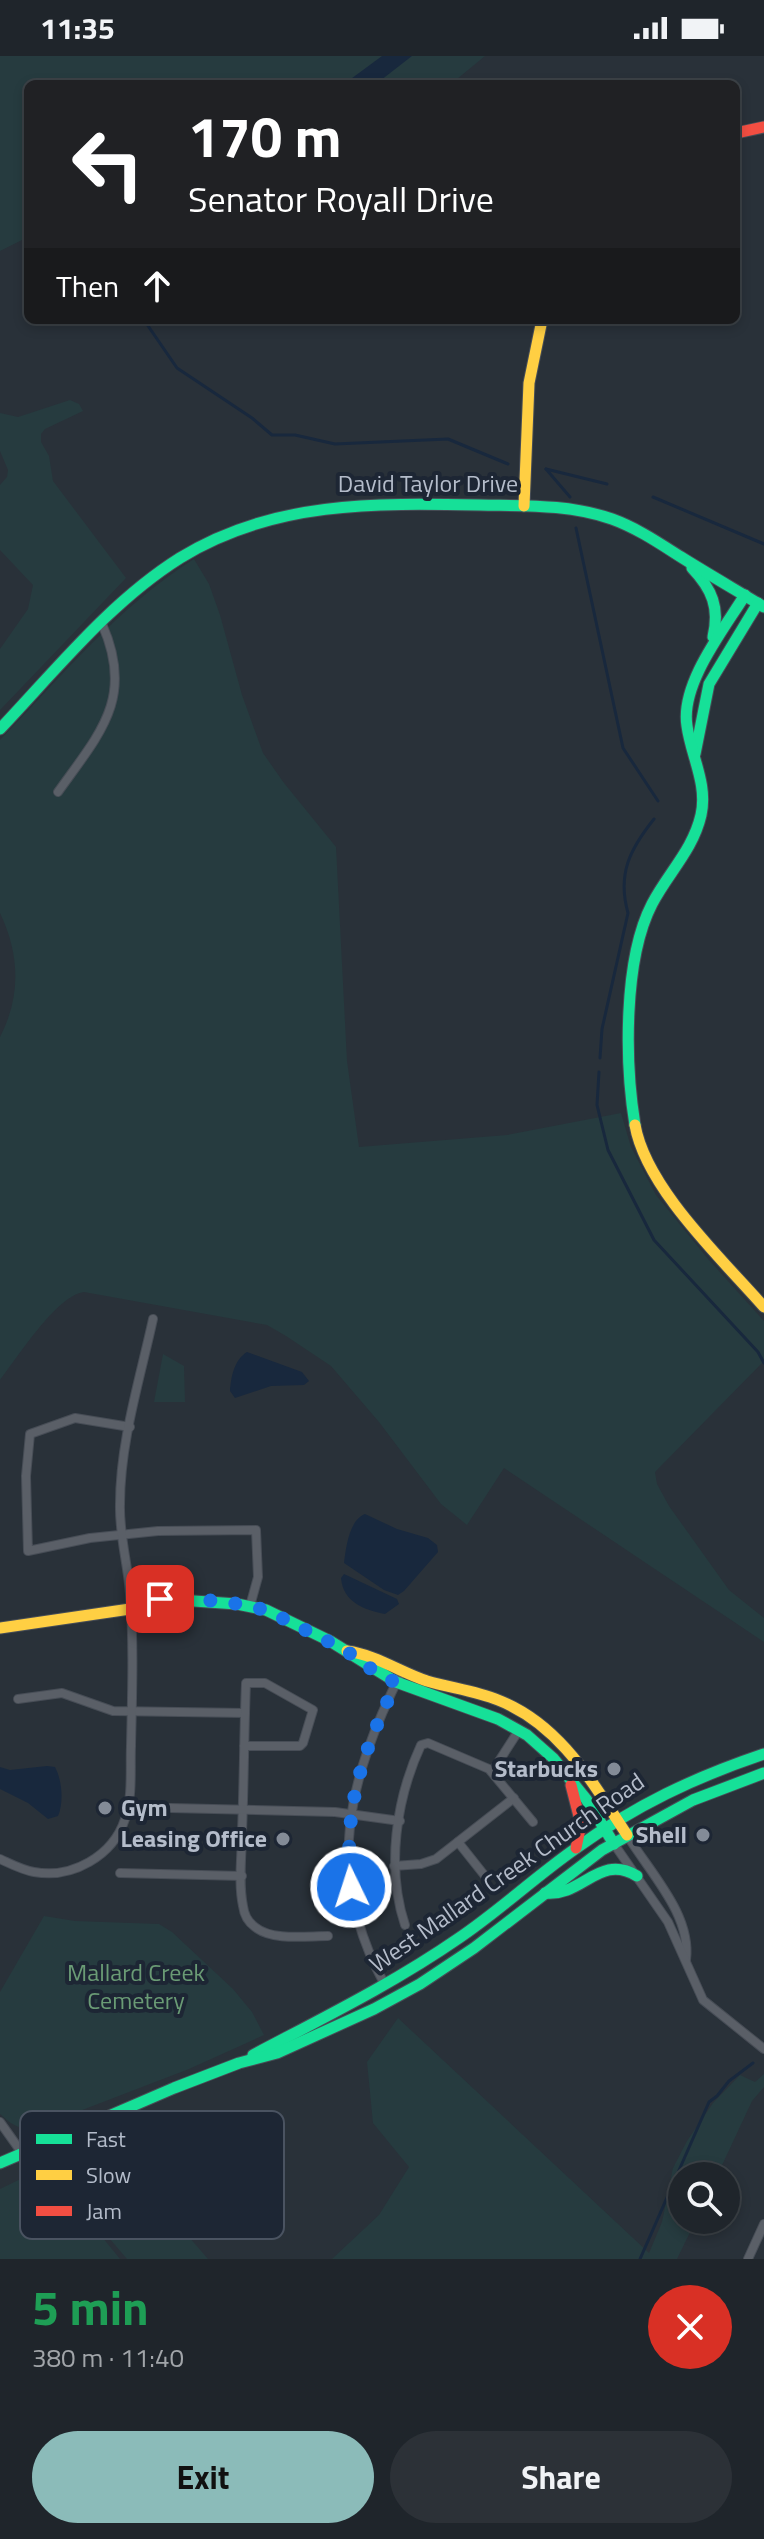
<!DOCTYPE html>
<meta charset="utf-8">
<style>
:root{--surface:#1f252b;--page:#2c3137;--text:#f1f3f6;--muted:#a1a5a9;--line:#3c4247;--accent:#8bbbb9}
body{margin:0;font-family:"Titillium Web",sans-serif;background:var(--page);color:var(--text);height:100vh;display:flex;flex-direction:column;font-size:30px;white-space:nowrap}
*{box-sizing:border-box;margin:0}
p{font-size:26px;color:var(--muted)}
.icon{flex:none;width:44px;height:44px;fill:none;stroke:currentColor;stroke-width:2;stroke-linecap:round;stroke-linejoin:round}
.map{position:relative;height:2203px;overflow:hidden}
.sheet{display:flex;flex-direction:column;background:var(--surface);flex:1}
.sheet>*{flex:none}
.banner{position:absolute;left:24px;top:24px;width:716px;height:244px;border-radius:12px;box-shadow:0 4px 12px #0003,0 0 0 2px var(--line);background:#202124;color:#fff;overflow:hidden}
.controls{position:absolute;left:668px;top:2106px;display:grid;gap:16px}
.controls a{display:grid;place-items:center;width:72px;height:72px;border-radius:50%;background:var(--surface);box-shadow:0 4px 12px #0003,0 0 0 2px var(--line);font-size:40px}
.pin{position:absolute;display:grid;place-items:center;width:68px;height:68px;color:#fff;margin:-34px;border-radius:16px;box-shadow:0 4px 12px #0006}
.me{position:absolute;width:88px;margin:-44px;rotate:356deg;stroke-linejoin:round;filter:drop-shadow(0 0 6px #0008)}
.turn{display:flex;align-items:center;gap:28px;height:168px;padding:0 32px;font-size:36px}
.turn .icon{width:104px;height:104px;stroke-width:2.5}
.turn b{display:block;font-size:56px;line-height:68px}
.then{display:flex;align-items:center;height:76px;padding:0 32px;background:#0003;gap:16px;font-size:30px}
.round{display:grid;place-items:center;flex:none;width:84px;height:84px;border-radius:42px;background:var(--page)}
.overview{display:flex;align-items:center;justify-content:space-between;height:136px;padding:0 32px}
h1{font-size:48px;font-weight:700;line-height:60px;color:#1e9e55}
.cta{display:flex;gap:16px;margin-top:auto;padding:16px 32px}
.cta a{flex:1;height:92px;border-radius:48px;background:var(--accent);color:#111;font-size:32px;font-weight:700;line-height:92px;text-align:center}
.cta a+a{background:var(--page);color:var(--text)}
.status{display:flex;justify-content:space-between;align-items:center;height:56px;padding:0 40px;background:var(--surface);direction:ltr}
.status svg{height:22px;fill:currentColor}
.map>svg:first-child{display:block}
.green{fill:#263b3f}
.water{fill:#18283d}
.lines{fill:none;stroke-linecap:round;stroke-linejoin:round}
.stream{stroke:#18283d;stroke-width:3}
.street-casing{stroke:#474d56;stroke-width:10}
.fast-casing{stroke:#474d56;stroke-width:13}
.slow-casing{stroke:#474d56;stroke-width:13}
.jam-casing{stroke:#474d56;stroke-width:13}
.street{stroke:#5a5f67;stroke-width:8}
.fast{stroke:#16e098;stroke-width:11}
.slow{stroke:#ffcf43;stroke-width:11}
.jam{stroke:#f24e42;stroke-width:11}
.route{stroke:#1a73e8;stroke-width:14;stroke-dasharray:0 25.2}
.poi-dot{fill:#838b97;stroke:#1d2634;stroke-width:3}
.labels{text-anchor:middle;stroke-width:8;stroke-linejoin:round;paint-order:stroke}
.street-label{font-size:24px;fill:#b4bcca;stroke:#1d2634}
.poi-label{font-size:24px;font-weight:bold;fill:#b4bcca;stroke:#1d2634;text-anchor:end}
.park-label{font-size:24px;fill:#6a9b75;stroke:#1d2634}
.key{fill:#1d2634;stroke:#4a5361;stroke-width:2}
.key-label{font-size:22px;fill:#b4bcca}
</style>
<div class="status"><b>11:35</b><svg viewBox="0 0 49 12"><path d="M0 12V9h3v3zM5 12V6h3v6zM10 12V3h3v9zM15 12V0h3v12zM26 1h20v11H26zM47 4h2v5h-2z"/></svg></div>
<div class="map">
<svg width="764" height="2203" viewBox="0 0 764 2203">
<rect width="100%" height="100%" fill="#293139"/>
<g class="green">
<polygon points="0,0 485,0 451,28 28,28 28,181 0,195"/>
<polygon points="70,344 79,348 83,355 45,373 41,378 41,386 49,400 53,425 126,522 0,654 0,593 28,553 33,529 0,494 0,429 7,421 8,414 0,395 0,357 18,361"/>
<path d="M 194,503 L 209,528 L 220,559 L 242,639 L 263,697 L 284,727 L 336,791 L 347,1005 L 359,1091 L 507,1079 L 621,1057 L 631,1091 L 656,1139 L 708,1203 L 764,1265 L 764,1305 L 655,1416 L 657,1428 L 669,1450 L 729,1534 L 764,1562 L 764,1586 L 504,1412 L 467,1469 L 441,1448 L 379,1366 L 331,1310 L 286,1280 L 267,1269 L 84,1236 C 57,1239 17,1302 0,1324 L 0,981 C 21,940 20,899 0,857 L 0,684 C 61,621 119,550 194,503 Z"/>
<polygon points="163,1298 184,1310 185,1346 154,1346"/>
<path d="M 44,1860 L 75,1865 L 159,1868 L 172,1876 L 233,1933 L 252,1956 L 264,1979 L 189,2013 L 38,2071 C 22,2076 12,2069 0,2058 L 0,1936 Z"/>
<polygon points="398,1962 649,2197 662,2166 673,2112 687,2085 713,2047 740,2019 755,2026 764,2018 764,2031 752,2045 717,2120 682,2120 682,2164 696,2164 677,2203 332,2203 379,2159 409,2111 373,2067 367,2006"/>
<polygon points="45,2111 120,2203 0,2203 0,2133"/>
<polygon points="156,2143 208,2203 127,2203 110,2183"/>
</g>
<g class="water">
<polygon points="382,0 412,0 376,28 344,28"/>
<path d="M 247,1296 L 302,1316 L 309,1325 L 304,1329 L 271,1330 L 235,1342 L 230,1335 C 231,1321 234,1304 247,1296 Z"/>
<path d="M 365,1458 L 397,1473 L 428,1482 L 437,1489 L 438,1496 L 404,1535 L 398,1539 L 384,1534 L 344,1507 C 346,1492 349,1464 365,1458 Z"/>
<path d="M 344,1518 L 397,1543 L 399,1548 L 385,1558 C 364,1554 343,1546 341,1522 Z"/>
<path d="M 47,1710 L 55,1711 C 62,1724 64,1746 58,1760 L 48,1763 L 28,1747 L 0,1733 L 0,1711 L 10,1714 Z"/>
</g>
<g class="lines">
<g class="stream">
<polyline points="144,264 177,312 252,362 272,379 295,379 335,388 448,383 508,408"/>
<polyline points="546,413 607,428"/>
<polyline points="546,413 570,441"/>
<polyline points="653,441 764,488"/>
<polyline points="576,472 623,692 658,745"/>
<path d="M 600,1002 L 602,973 L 628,857 C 617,818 630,793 654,763"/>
<polyline points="599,1016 597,1049 608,1094 654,1184 758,1296 764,1307"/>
<polyline points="640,2203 709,2046 717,2040 729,2025 753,2007"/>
</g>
<g class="street-casing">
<g id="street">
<path d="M 58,736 C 100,677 135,642 102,568"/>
<polyline points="130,1371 75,1362 30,1378 26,1420 28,1495 90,1482 158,1475 256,1474 258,1521 250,1550"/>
<polyline points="18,1643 62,1637 113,1655 245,1657"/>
<path d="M 244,1690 L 300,1690 L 303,1687 L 313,1654 L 265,1627 L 246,1627 C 244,1676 244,1726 242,1776 C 242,1800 238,1826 243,1850 C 244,1858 248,1866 255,1871 C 272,1885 306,1880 328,1880"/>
<polyline points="492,1716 519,1674"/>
<polyline points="128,1751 335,1756 400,1765"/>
<path d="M 627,1779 C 650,1817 692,1859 686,1904"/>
<polyline points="458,1786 485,1820"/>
<polyline points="614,1788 668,1866 703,1944 764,1993"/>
<path d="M 0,1803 C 11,1808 22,1814 34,1816 C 72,1823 113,1800 125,1763 C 133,1740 130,1713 131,1690 C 132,1640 134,1589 130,1538 C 128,1508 119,1479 120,1448 C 120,1386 140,1323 153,1263"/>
<polyline points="394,1810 421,1808 436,1803 514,1742"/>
<polyline points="120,1817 242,1820"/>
<path d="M 405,1869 C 386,1812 396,1743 421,1689 L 428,1687 L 489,1713 L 533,1766"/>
<path d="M 385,1929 C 323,1817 348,1723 402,1615"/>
<polyline points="0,2066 22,2097"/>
<polyline points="748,2203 764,2168"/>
</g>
</g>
<g class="fast-casing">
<g id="fast">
<path d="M 692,512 C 712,533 720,552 713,581"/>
<path d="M 0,673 C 56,614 110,546 180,502 C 272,445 375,447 480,449 C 524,450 569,448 612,463 C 637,472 659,487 681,501 C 708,518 736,534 764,551"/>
<polyline points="695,698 709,628 758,547"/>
<path d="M 635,1069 C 625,1008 623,904 652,848 C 668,817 693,794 701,759 C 708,728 691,700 687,670 C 680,628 724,573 745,539"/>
<polyline points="130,1553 143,1546 165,1543 237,1548 266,1554 330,1585 396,1626 498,1663 527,1679 553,1702 586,1743 614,1788"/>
<path d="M 545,1837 C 583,1841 599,1797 637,1820"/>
<path d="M 253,1999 C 323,1962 394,1927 459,1882 C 499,1855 535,1821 575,1793 C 636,1749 693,1722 764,1698"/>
<polyline points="0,2107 174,2032 239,2007 277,1997 374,1953 420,1928 474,1892 602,1794 693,1744 764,1717"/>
</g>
</g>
<g class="slow-casing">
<g id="slow">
<polyline points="524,450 529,327 542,264"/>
<path d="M 635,1069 C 646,1132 722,1203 764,1251"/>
<polyline points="0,1572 130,1553 145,1556 188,1548"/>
<path d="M 347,1595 C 376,1599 400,1616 427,1625 C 451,1632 476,1635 498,1644 C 560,1668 592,1726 627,1779"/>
</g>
</g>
<g class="jam-casing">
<g id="jam">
<polyline points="736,77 764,71"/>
<polyline points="571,1729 581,1768 576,1792"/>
</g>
</g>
<use href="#street" class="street"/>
<use href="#fast" class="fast"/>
<use href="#slow" class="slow"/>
<use href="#jam" class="jam"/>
</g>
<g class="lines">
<path class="route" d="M 160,1543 L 223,1545 L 266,1554 L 347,1595 L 361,1607 L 396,1627 C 362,1698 343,1751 351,1831"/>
</g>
<g class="poi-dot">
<circle cx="614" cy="1713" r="8"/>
<circle cx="105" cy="1752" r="8"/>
<circle cx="703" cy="1779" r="8"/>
<circle cx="283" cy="1783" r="8"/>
</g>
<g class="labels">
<g class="street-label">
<text x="428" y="436">David Taylor Drive</text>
<text transform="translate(507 1817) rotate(-35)" y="8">West Mallard Creek Church Road</text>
</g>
<g class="poi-label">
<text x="598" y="1721">Starbucks</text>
<text x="121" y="1760" text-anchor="start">Gym</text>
<text x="687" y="1787">Shell</text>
<text x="267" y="1791">Leasing Office</text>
</g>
<g class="park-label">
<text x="136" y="1925">Mallard Creek<tspan x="136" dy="28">Cemetery</tspan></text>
</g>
</g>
<rect x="20" y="2055" width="264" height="128" rx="12" class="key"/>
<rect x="36" y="2078" width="36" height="10" fill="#16e098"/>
<rect x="36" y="2114" width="36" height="10" fill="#ffcf43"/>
<rect x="36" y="2150" width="36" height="10" fill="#f24e42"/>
<g class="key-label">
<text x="86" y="2091">Fast</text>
<text x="86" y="2127">Slow</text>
<text x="86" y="2163">Jam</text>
</g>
</svg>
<div class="controls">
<a><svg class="icon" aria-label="search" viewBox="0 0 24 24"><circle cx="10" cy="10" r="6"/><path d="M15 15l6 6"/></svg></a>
</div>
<div class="pin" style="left:160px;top:1543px;background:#d93025"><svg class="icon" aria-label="arrive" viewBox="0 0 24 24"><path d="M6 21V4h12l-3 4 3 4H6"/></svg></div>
<svg class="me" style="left:351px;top:1831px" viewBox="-20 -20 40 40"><circle r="17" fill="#1a73e8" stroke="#fff" stroke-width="3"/><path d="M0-11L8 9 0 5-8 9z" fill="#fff"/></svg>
<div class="banner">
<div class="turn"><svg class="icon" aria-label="left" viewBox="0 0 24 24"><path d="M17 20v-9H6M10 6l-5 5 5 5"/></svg><div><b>170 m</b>Senator Royall Drive</div></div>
<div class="then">Then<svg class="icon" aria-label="ahead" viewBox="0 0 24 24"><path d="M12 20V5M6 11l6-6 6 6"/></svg></div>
</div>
</div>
<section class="sheet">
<div class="overview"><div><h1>5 min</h1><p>380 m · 11:40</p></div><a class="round" style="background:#d93025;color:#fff"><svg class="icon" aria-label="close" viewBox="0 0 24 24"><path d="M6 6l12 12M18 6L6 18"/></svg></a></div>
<div class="cta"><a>Exit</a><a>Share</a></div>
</section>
